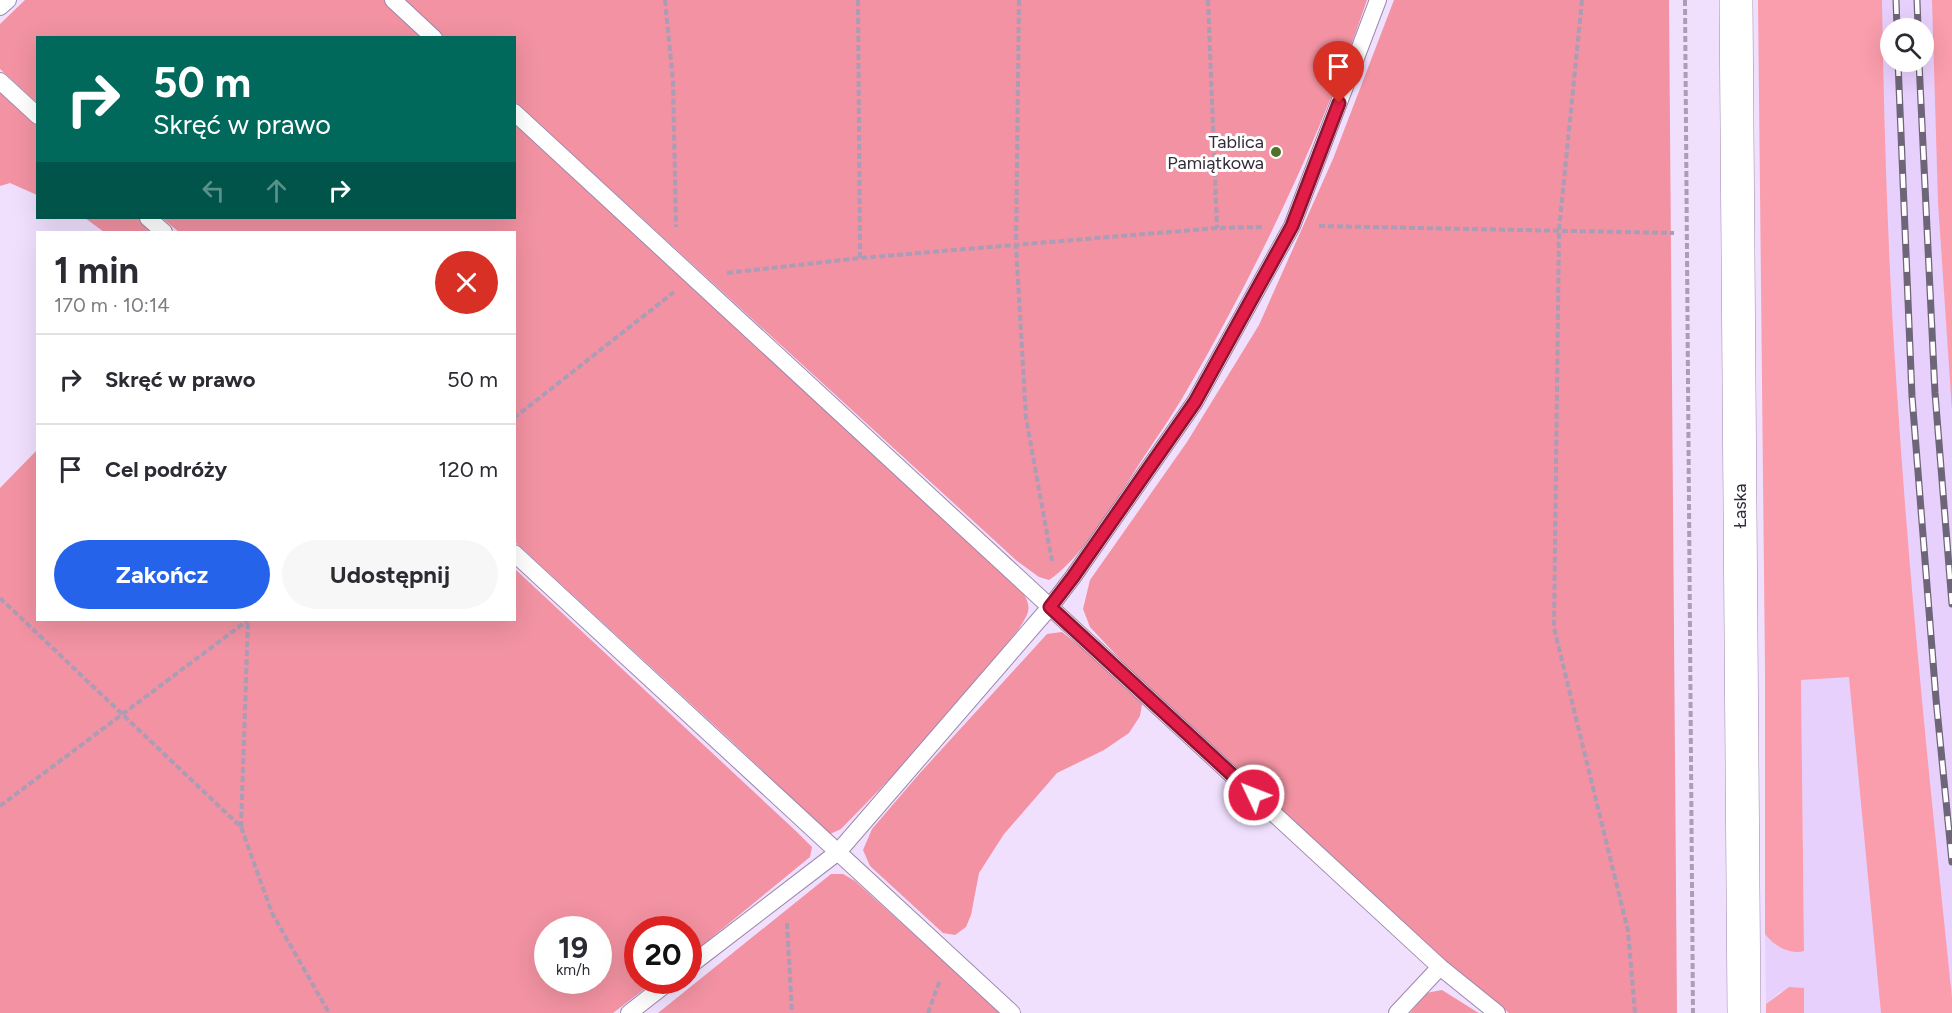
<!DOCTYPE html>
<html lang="pl">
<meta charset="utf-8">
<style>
:root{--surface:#fff;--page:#f7f7f7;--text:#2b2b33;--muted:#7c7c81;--line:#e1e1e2;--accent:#2563eb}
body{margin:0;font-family:Figtree,sans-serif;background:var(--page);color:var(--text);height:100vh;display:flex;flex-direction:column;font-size:22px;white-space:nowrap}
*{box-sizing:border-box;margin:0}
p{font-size:20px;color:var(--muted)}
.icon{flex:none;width:33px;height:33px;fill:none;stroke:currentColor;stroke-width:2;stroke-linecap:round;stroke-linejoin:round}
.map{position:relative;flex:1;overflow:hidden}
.drawer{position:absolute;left:36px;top:231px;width:480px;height:390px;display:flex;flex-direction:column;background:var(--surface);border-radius:0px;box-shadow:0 6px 24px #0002}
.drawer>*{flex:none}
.banner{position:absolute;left:36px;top:36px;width:480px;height:183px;border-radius:0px;box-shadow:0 6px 24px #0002;background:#00695c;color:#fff;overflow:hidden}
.fabs{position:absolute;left:1880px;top:18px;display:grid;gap:12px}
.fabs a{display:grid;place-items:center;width:54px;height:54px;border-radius:50%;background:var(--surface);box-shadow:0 6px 24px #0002;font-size:30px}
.speed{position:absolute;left:534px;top:916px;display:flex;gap:12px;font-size:30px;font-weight:700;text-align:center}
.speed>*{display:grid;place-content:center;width:78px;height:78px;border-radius:50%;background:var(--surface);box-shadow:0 6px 24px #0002;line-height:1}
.speed small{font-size:15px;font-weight:400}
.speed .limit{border:9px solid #d22;background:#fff;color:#111}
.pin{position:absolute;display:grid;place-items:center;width:51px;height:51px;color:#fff;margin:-62px -26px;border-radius:50% 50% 50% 0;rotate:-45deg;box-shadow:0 0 6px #0007}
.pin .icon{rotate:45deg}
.me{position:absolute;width:66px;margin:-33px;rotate:313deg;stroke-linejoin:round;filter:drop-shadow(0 0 4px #0008)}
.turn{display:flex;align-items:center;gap:21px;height:126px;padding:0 18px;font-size:27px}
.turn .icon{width:78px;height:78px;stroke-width:2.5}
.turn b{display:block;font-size:42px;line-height:51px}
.lanes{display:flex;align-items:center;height:57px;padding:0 18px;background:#0003;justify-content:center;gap:30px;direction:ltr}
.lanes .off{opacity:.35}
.round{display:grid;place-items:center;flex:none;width:63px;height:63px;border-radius:32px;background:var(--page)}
.headline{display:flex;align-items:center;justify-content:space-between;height:102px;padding:0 18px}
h1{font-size:36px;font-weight:700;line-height:45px}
.cta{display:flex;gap:12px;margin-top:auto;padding:12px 18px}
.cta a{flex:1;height:69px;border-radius:36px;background:var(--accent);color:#fff;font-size:24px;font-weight:700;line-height:69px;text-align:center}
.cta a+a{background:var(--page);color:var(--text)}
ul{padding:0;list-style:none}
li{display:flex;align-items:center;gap:18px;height:90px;padding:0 18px;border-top:2px solid var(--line)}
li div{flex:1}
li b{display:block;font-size:22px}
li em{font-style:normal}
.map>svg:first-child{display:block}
.built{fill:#e8d0fc;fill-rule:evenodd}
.green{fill:#fa9dac}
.forest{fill:#f292a2;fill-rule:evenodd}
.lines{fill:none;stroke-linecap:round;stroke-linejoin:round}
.service-casing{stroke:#9b88ab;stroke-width:18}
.secondary-casing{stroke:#9b88ab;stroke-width:34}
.path{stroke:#aa9db5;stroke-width:4;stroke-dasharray:6 3;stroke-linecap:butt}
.service{stroke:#fff;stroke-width:16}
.secondary{stroke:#fff;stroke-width:33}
.rail-casing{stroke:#6f6578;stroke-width:7}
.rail{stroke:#fff;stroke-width:4.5;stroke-dasharray:14;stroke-linecap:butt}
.route-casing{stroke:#92132f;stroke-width:15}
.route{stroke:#e11d48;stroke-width:10}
.poi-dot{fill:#517127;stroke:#fff;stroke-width:2}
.labels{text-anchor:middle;stroke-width:6;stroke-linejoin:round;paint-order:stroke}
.poi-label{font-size:18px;fill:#342c3a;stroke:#fff;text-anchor:end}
.street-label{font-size:18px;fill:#342c3a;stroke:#fff}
</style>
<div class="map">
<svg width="1952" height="1013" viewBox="0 0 1952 1013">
<rect width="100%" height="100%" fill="#f0e0fe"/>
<path class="built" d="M 1834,0 L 1952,0 L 1952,1013 L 1804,1013 L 1804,989 L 1780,992 L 1766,1004 L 1765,934 L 1770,941 L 1804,950 L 1801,680 L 1849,676 ZM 1890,28 L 1923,28 L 1923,62 L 1890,62 Z"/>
<g class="green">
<path d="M 1758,0 L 1882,0 C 1884,131 1888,262 1897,392 C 1910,594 1931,796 1952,998 L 1952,1013 L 1881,1013 L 1849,677 L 1801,680 L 1804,951 C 1789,955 1773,945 1765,934 L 1765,669 Z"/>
<polygon points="1932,0 1952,0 1952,411 1938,202"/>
<polygon points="1789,987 1804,988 1804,1013 1766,1013 1766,1004"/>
</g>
<g class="forest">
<polygon points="25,0 388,0 428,37 38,38 37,103 0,69 0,24"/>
<path d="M 402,0 L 1367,0 C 1321,136 1259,266 1187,390 C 1172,416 1154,441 1138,466 C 1116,500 1082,558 1049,580 L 1039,577 L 1017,561 L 515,102 L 514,38 L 443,37 Z"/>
<polygon points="1394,0 1669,0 1677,1013 1509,1013 1450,966 1132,672 1090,627 1083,609 1090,580 1187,442 1259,325 1333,159"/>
<polygon points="0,88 37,122 37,195 10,183 0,186"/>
<path d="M 515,120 L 1018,585 C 1032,606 1032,609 1018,630 L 921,747 L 841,829 L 830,834 L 726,736 L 515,542 L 514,232 L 179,232 L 162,218 L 514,218 Z"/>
<polygon points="85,218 140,218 157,232 104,232"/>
<path d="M 37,450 L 38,620 L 514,620 L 515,569 L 798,833 L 812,847 L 810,857 L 689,956 L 688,930 L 638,930 L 638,981 L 655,981 L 613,1013 L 0,1013 L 0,488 ZM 548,930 L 598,930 L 598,981 L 548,981 Z"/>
<polygon points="1062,632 1081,647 1142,704 1140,716 1129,733 1104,750 1057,773 1004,834 979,873 971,915 966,927 955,935 943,933 870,866 863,850 872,829 920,773 1047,634"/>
<polygon points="831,874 843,874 855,881 1001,1013 658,1013"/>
<polygon points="1442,990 1477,1012 1479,1013 1410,1013 1426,993"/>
</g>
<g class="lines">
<g class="service-casing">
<g id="service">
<polyline points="393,0 434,38"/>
<polyline points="0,7 8,0"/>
<polyline points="0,81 38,116"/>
<polyline points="514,112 1440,967 1497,1013"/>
<polyline points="148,218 164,232"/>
<polyline points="514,553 1012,1013"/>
<polyline points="688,967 838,852 1050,607 1073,577 1195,402 1292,226 1378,0"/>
<polyline points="629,1013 670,981"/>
<polyline points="1397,1013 1440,967"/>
</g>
</g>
<g class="secondary-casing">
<polyline id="secondary" points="1736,0 1744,1013"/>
</g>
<g class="path">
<polyline points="665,0 673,81 676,227"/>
<polyline points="858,0 860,258"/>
<polyline points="1019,0 1016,246 1026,418 1052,561"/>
<polyline points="1208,0 1217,228"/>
<polyline points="1582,0 1559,230 1554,628 1628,931 1635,1013"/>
<polyline points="1685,0 1693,1013"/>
<polyline points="1319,226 1674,233"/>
<polyline points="727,273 860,258 1217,228 1264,227"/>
<polyline points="514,418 674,292"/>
<polyline points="0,598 241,827 272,913 329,1013"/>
<polyline points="0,806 248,620"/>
<polyline points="241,827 248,620"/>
<polyline points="787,923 792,1013"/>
<polyline points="928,1013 940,980"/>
</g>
<use href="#service" class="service"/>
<use href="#secondary" class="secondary"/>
<g class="rail-casing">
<g id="rail">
<polyline points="1896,0 1897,28"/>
<polyline points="1917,0 1918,28"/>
<polyline points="1898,62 1912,396 1936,699 1952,862"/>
<polyline points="1919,62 1935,393 1952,604"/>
</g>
</g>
<use href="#rail" class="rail"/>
</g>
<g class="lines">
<g class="route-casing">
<polyline id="route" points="1254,795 1050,607 1073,577 1195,402 1292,226 1339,103"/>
</g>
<use href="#route" class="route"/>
</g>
<circle class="poi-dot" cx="1276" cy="152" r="6"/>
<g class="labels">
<g class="poi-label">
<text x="1264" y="148">Tablica<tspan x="1264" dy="21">Pamiątkowa</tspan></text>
</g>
<g class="street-label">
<text transform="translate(1740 506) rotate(-90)" y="6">Łaska</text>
</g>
</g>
</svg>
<div class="fabs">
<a><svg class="icon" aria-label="search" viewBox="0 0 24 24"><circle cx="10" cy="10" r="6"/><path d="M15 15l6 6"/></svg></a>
</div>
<div class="speed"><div>19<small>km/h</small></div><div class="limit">20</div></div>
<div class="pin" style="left:1339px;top:103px;background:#d93025"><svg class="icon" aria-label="arrive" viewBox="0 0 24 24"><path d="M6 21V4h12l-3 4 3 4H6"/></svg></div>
<svg class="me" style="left:1254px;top:795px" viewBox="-20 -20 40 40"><circle r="17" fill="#e11d48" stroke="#fff" stroke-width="3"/><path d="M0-11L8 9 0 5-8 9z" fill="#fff"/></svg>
<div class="banner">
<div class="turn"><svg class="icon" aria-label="right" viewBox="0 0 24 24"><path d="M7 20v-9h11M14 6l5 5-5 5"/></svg><div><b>50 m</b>Skręć w prawo</div></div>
<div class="lanes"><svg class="icon off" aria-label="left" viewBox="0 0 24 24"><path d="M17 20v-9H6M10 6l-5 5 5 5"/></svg><svg class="icon off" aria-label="ahead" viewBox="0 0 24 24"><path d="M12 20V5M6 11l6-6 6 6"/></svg><svg class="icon" aria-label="right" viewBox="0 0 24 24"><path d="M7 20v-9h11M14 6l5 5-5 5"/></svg></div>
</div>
<section class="drawer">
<div class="headline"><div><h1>1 min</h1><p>170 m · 10:14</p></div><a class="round" style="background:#d93025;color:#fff"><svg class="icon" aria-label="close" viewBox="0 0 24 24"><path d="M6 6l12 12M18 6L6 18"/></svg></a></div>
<ul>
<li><svg class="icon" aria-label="right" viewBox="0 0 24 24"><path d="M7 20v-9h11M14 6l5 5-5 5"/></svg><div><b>Skręć w prawo</b></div><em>50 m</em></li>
<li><svg class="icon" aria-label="arrive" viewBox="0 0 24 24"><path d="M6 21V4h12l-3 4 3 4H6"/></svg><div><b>Cel podróży</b></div><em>120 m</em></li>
</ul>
<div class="cta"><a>Zakończ</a><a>Udostępnij</a></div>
</section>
</div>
